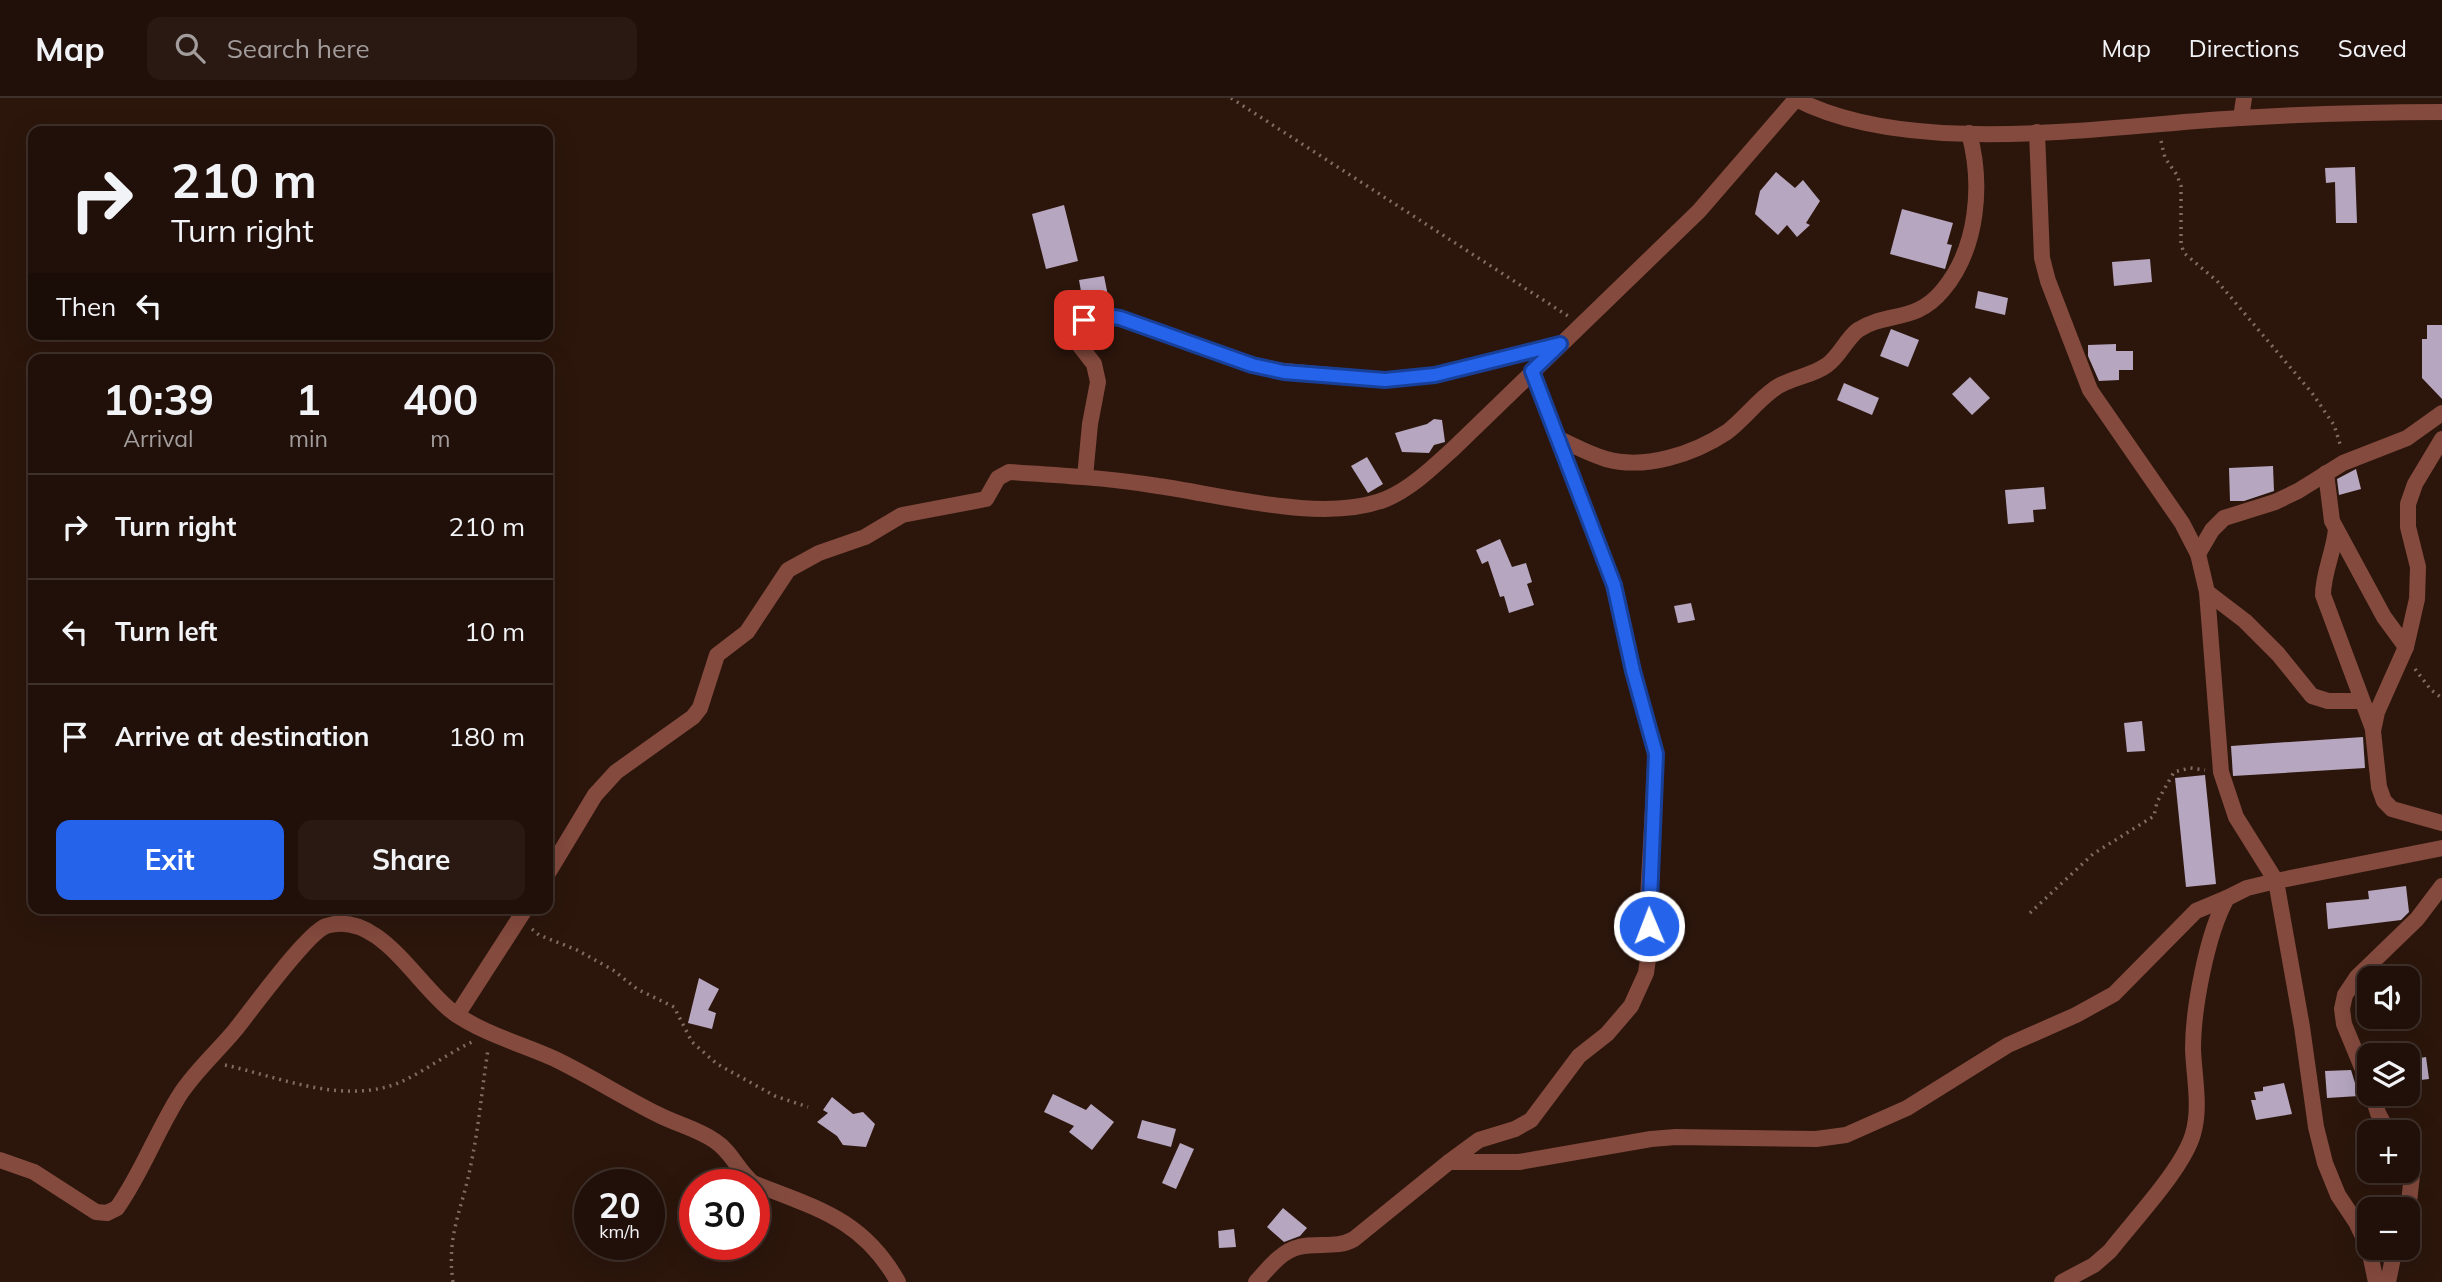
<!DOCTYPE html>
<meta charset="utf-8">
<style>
:root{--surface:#211009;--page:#291912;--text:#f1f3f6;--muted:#a29d9c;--line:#3e302a;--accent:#2563eb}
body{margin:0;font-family:Mulish,sans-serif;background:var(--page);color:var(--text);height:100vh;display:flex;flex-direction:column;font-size:26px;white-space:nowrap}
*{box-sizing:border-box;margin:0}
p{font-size:23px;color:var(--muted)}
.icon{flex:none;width:38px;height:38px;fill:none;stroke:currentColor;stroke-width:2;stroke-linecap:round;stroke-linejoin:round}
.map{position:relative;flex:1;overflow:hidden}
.sheet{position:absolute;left:28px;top:256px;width:525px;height:560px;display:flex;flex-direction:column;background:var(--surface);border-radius:14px;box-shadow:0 7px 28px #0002,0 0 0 2px var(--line)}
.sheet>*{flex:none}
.banner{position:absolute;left:28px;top:28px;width:525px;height:214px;border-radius:14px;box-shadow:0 7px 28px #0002,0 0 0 2px var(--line);background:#211009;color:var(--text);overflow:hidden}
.buttons{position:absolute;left:2357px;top:868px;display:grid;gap:14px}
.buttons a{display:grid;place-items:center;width:63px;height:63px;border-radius:14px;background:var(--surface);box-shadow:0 7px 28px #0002,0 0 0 2px var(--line);font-size:35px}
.speed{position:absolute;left:574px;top:1071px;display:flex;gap:14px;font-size:35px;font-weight:700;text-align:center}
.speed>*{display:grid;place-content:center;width:91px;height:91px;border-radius:50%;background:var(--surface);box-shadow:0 7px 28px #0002,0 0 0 2px var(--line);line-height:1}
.speed small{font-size:18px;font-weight:400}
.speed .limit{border:10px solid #d22;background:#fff;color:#111}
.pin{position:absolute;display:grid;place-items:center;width:60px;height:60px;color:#fff;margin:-30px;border-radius:14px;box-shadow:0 4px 10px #0006}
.me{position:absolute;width:77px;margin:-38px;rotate:359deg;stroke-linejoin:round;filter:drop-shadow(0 0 5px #0008)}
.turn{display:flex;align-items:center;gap:24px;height:147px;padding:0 28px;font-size:32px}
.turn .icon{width:91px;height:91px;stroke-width:2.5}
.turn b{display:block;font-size:49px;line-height:60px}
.then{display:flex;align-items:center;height:66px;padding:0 28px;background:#0003;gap:14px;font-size:26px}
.eta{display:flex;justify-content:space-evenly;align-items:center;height:119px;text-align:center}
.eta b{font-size:42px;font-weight:700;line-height:49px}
.action{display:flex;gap:14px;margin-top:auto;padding:14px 28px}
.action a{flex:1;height:80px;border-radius:14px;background:var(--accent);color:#fff;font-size:28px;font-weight:700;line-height:80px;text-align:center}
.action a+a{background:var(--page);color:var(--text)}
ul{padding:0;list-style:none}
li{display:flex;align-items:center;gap:21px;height:105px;padding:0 28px;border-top:2px solid var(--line)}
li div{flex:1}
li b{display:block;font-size:26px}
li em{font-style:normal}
header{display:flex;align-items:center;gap:42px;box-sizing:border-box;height:98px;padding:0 35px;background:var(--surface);border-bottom:2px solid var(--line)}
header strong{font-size:33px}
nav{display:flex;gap:38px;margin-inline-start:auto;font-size:24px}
.search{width:490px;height:63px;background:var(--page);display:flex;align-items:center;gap:18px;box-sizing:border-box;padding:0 24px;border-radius:14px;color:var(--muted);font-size:26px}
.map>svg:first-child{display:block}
.building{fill:#b6a6c0}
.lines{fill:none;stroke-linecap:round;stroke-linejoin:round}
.path{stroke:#7f6c63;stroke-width:3.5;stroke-dasharray:2 5;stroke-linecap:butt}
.minor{stroke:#844a3e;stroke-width:16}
.route-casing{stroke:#184099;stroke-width:18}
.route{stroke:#2563eb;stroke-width:12}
</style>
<header>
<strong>Map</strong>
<div class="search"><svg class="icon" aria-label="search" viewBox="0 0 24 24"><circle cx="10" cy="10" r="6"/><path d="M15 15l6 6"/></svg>Search here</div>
<nav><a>Map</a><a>Directions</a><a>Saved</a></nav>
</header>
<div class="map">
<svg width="2442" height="1184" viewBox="0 0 2442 1184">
<rect width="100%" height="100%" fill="#2c160c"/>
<g class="building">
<polygon points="2355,69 2357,125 2336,125 2335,84 2326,85 2325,70"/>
<polygon points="1776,74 1795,90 1803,82 1820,103 1806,125 1810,127 1797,139 1787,127 1778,137 1755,116 1760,93"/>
<polygon points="1064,107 1078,163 1046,171 1032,116"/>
<polygon points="1902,111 1953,125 1947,146 1952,147 1945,171 1890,156"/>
<polygon points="2150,161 2152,184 2114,188 2112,164"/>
<polygon points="1104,178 1110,208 1094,206 1084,210 1079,182"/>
<polygon points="1978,193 2008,200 2005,217 1975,210"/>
<polygon points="2427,227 2442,227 2442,301 2422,280 2422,241 2427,241"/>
<polygon points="1891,231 1919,242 1908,269 1880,258"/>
<polygon points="2116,246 2116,253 2133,253 2133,272 2119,272 2119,282 2099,283 2088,258 2088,247"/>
<polygon points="1970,279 1990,300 1972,317 1952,296"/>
<polygon points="1844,285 1879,300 1872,317 1837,302"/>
<polygon points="1434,321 1442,322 1445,344 1434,347 1429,355 1402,354 1395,335 1427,326"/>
<polygon points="1367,359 1383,386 1368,395 1351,368"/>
<polygon points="2273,368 2274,393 2244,403 2230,403 2229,370"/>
<polygon points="2356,371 2361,391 2339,397 2337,381"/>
<polygon points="2044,389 2046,411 2033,412 2034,424 2008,426 2005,392"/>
<polygon points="1500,441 1512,469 1526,465 1532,484 1527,486 1534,507 1509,515 1504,498 1500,499 1488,463 1482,466 1476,452"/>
<polygon points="1691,505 1695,522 1678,525 1674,508"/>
<polygon points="2142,623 2145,653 2127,654 2124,625"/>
<polygon points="2363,639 2365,670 2233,678 2231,648"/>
<polygon points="2205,677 2216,786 2186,789 2175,680"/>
<polygon points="2406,788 2409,814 2401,822 2328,831 2326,805 2369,801 2368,793"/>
<polygon points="699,880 719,891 708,912 716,915 712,931 688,925"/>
<polygon points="2426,959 2429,981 2412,983 2411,977 2408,977 2408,962"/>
<polygon points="2351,972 2359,998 2327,1000 2325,973"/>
<polygon points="2284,985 2292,1016 2256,1022 2251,1002 2256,1002 2254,994 2263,993 2263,989"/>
<polygon points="1053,996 1086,1012 1091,1006 1114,1024 1092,1052 1069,1034 1074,1028 1044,1014"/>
<polygon points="832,999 853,1016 863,1014 875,1026 866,1049 843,1047 837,1038 817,1024 828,1015 823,1012"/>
<polygon points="1142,1022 1176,1031 1171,1049 1137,1040"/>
<polygon points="1180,1045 1194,1051 1176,1091 1162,1085"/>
<polygon points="1283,1110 1307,1130 1300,1138 1284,1144 1267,1129"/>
<polygon points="1234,1131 1236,1149 1219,1150 1218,1133"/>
</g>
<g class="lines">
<g class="path">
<polyline points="1231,0 1568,218"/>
<polyline points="2161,43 2165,60 2177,77 2181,88 2181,146 2184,155 2217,183 2312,295 2334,327 2341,349"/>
<polyline points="2415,571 2431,592 2442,600"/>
<polyline points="2030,815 2093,756 2154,718 2157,704 2174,674 2190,670 2205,672"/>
<polyline points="532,831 539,837 577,852 613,872 637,891 674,909 692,944 717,966 775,998 808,1009"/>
<path d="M 225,967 C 279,979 340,1006 396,986 C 423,975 446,956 472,944"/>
<path d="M 453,1184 C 446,1136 463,1110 471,1066 C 479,1028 482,990 488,952"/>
</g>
<g class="minor">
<path d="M 1794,0 C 1910,62 2111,27 2240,20 C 2307,16 2375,14 2442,14"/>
<polyline points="2241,20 2244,0"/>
<polyline points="2037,34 2042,160 2048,183 2090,292 2182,425 2198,456 2207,494 2221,674 2236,719 2276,783 2302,929 2316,1029 2325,1065 2338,1097 2356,1124 2369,1151 2376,1184"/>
<path d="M 1557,340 C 1573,347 1589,356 1606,361 C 1645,372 1694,356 1727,334 C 1744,321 1757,303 1774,291 C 1790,279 1811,279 1827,267 C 1840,258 1846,241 1858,232 C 1887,213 1915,226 1943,192 C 1978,150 1983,86 1969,35"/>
<polyline points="2442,341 2415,386 2408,406 2408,429 2418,469 2417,501 2406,549 2377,614 2373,633 2379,689 2384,703 2392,711 2442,725"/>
<polyline points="2326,375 2332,423 2384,519 2406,549"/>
<polyline points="1085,379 1090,326 1098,284 1094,266 1080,248 1078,240 1078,230 1084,222 1093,216 1120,220 1252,267 1284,273 1385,282 1435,277 1558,246"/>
<path d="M 2336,431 C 2334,454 2323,475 2323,497 L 2373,631"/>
<polyline points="2198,456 2212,432 2224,420 2275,404 2298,393 2343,365 2407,340 2442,315"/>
<polyline points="2207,494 2245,523 2278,556 2312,598 2328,603 2362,603"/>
<path d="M 548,775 L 595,697 L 616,674 L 693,619 L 700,610 L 717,557 L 747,534 L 788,472 L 819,455 L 865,439 L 902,417 L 986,401 L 998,380 L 1009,374 C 1059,377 1109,380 1158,388 C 1223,397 1324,426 1386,401 C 1412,390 1434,368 1454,350 L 1699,113 L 1796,1"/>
<polyline points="457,917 526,810"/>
<polyline points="2370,989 2344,926 2342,911 2345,897 2357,879 2417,821 2442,788"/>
<polyline points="2372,996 2378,1015 2388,1034"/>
<polyline points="2408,1058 2412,1077 2408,1113"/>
<path d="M 0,1062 L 34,1074 L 96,1114 L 107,1115 L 117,1110 C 142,1075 157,1032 181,995 C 197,971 218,953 236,931 C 252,911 307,835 326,828 C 379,811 417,888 454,915 C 484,936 522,946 555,961 C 590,978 623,999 657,1016 C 676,1026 698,1031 715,1043 C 732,1054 738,1073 753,1085 C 816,1110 863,1121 898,1184"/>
<polyline points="1449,1064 1479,1042 1515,1031 1531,1022 1579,958 1607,936 1631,908 1646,875 1649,854 1648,801 1656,655 1633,573 1614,487 1532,273"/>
<path d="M 1256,1184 C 1268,1171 1281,1153 1299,1149 C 1317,1144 1337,1151 1354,1141 L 1449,1064 L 1519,1064 L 1651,1041 L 1676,1039 L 1816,1041 L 1846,1037 L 1907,1010 L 2008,947 L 2076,917 L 2114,896 L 2196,813 L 2227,800"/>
<path d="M 2062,1184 L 2094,1167 L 2110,1153 C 2133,1123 2183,1071 2193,1036 C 2201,1009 2194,979 2193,951 C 2193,911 2207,835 2227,800 L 2247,790 L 2276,783 L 2442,750"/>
<polyline points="2388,1184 2395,1150"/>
</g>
</g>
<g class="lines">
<g class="route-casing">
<polyline id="route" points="1084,222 1093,216 1120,220 1252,267 1284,274 1385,282 1435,277 1560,246 1532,273 1614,487 1633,573 1656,656 1649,828"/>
</g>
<use href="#route" class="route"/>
</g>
</svg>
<div class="buttons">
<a><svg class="icon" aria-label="sound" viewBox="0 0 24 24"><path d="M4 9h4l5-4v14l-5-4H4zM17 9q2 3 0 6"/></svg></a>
<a><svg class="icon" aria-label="layers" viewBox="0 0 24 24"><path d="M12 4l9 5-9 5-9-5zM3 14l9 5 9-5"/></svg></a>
<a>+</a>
<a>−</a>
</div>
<div class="speed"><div>20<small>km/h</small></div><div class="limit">30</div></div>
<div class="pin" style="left:1084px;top:222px;background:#d93025"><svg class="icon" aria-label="arrive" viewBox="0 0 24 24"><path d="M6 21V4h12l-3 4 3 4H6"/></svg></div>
<svg class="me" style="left:1649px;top:828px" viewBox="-20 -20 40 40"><circle r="17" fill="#2563eb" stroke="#fff" stroke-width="3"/><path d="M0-11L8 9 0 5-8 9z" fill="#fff"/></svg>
<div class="banner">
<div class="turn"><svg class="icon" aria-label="right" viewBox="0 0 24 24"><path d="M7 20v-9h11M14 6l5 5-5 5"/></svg><div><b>210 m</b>Turn right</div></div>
<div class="then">Then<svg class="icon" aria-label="left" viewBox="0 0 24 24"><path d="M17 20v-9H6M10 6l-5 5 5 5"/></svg></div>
</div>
<section class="sheet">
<div class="eta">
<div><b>10:39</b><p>Arrival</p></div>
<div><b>1</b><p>min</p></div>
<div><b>400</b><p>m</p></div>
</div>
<ul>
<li><svg class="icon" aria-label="right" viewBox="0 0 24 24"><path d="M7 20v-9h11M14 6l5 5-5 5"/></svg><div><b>Turn right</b></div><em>210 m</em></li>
<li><svg class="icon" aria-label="left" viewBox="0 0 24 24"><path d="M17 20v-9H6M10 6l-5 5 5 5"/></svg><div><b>Turn left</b></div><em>10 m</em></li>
<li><svg class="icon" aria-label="arrive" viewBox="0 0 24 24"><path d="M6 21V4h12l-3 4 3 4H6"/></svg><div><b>Arrive at destination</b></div><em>180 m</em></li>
</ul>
<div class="action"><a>Exit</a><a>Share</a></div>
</section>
</div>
